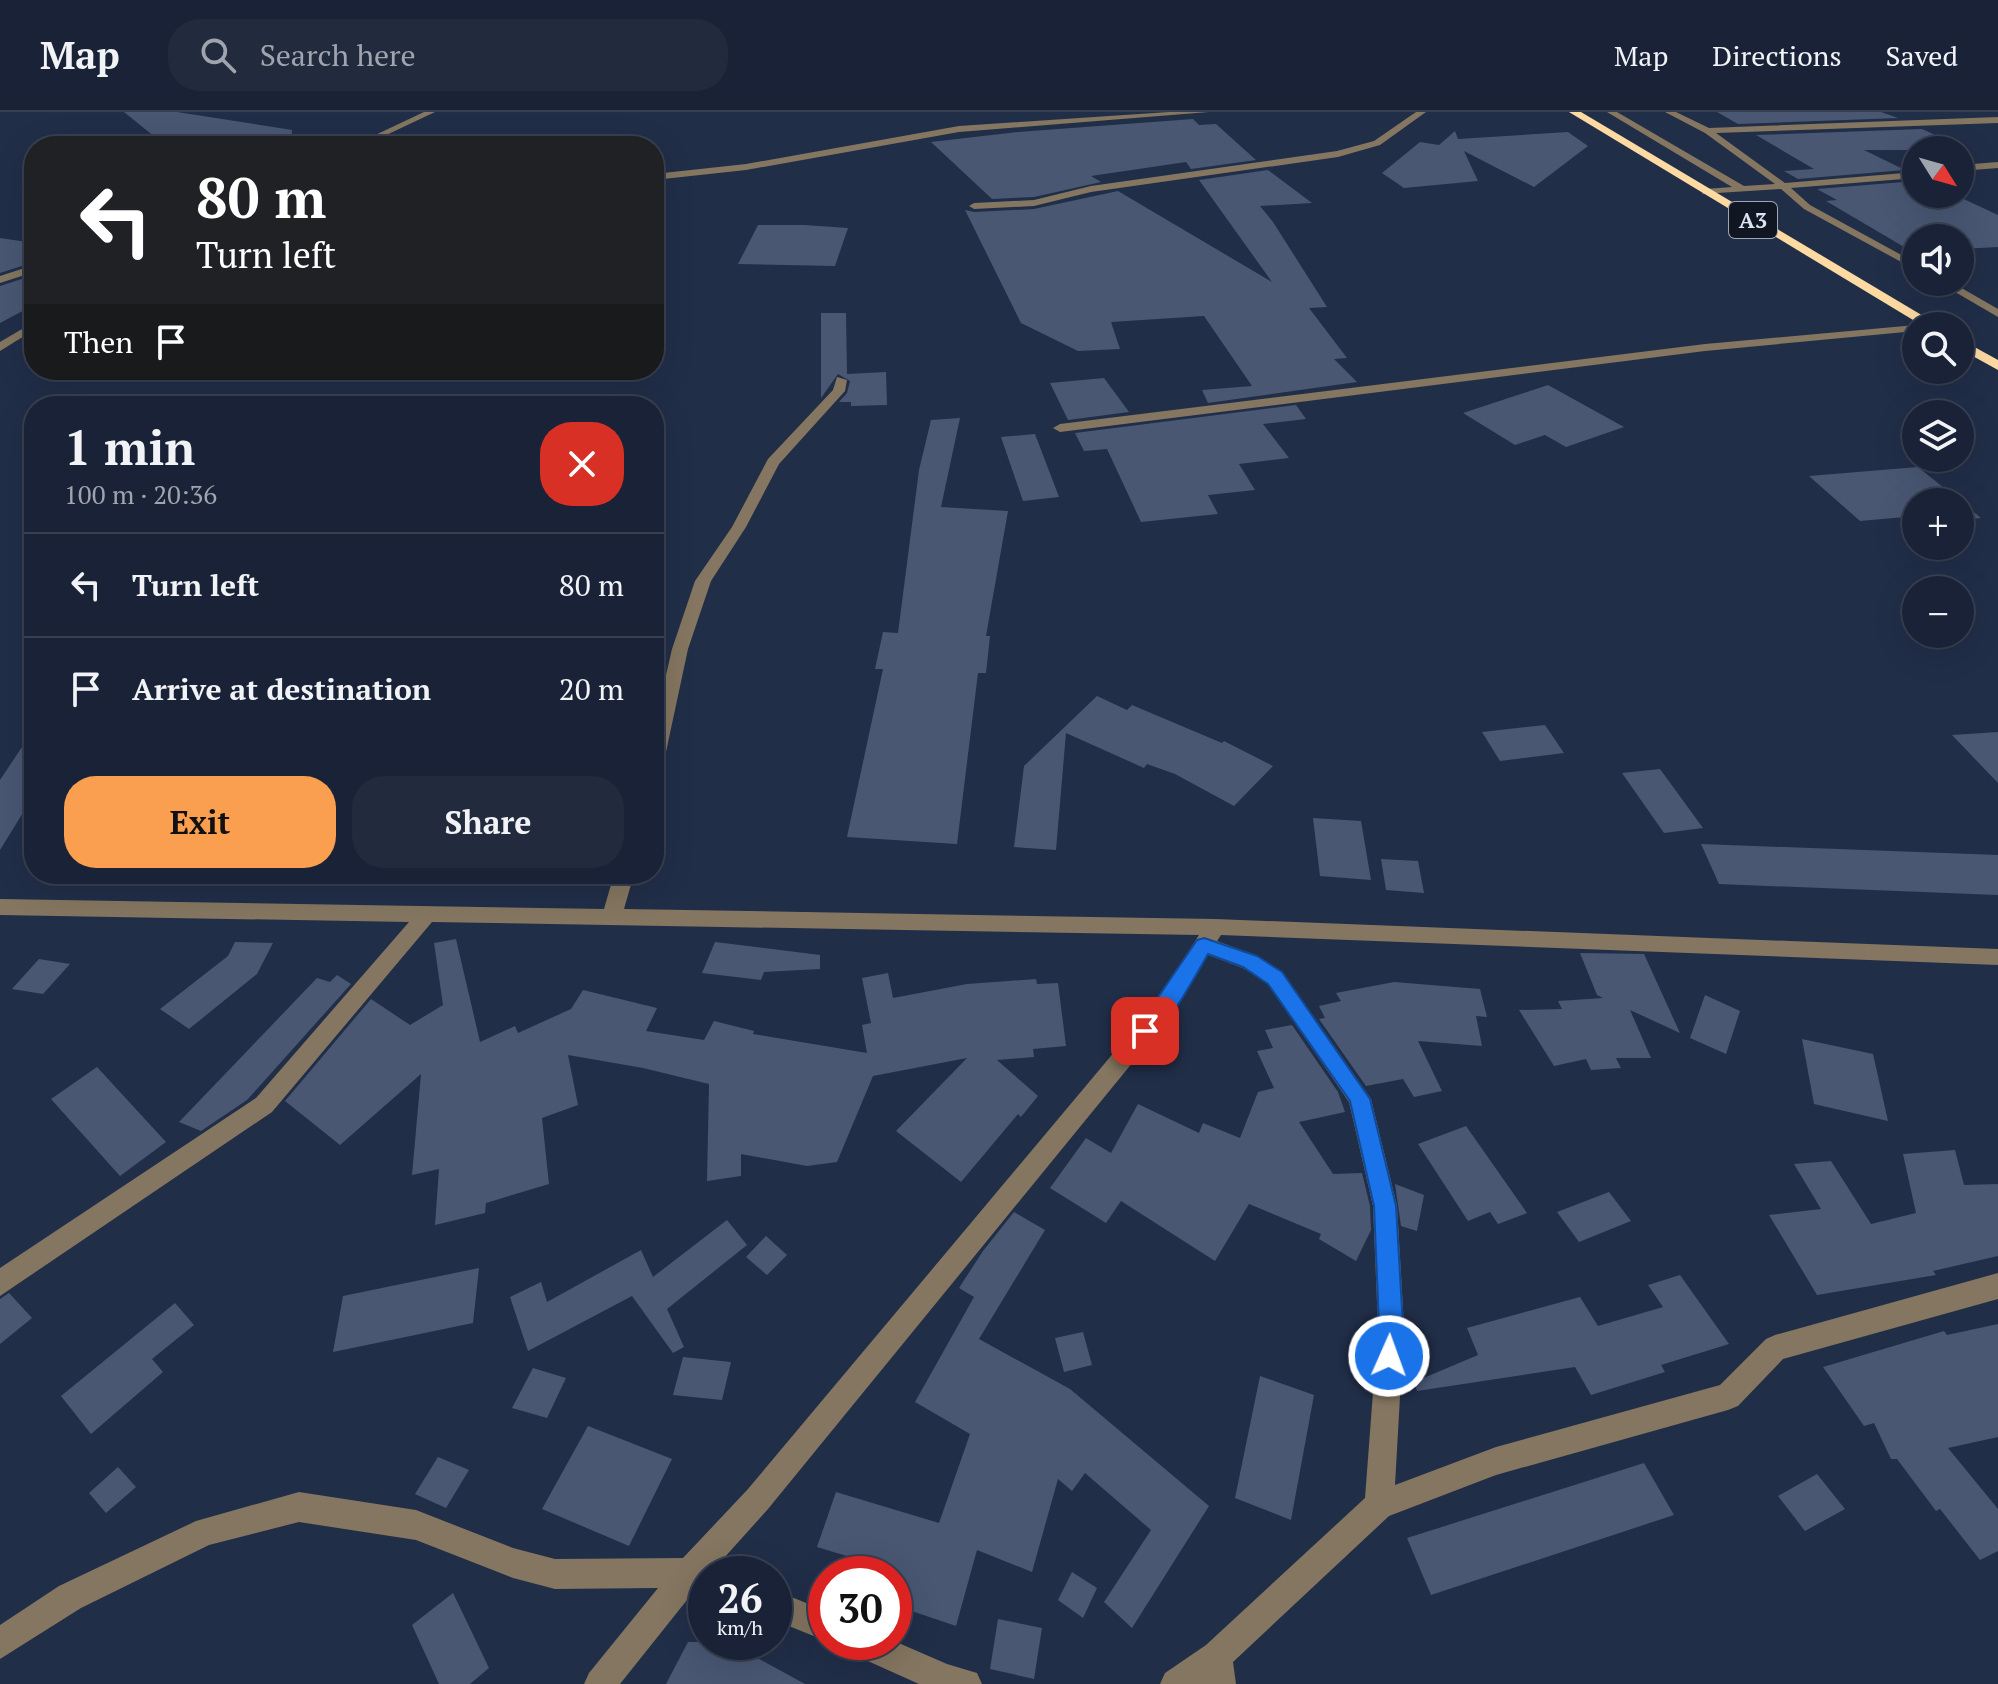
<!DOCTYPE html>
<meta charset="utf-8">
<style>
:root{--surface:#192236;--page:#222a3e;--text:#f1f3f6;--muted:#9fa4ad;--line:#373f51;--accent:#fa9f50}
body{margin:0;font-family:"PT Serif",serif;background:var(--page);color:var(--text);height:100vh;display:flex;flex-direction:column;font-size:30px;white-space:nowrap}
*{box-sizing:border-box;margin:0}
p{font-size:26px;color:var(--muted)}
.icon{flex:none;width:44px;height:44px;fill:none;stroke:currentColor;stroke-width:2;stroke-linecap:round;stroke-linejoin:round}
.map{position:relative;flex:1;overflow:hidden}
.sheet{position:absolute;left:24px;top:284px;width:640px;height:488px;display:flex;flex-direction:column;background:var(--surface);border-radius:32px;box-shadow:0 8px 32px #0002,0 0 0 2px var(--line)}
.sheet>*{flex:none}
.hud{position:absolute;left:24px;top:24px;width:640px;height:244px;border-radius:32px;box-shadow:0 8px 32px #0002,0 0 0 2px var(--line);background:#202124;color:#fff;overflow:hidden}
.needle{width:52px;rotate:127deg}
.fabs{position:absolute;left:1902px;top:24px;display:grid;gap:16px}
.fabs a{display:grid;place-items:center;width:72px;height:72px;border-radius:50%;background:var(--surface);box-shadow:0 8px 32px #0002,0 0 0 2px var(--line);font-size:40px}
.speed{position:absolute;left:688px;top:1444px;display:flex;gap:16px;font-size:40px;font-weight:700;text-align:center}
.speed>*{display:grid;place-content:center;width:104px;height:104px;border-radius:50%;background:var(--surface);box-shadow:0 8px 32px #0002,0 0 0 2px var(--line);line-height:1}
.speed small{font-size:20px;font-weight:400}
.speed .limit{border:12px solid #d22;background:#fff;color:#111}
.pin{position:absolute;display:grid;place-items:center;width:68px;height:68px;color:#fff;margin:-34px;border-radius:16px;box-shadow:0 4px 12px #0006}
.me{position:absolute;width:88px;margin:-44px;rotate:2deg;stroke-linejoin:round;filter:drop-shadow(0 0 6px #0008)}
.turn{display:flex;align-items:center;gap:28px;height:168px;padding:0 40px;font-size:36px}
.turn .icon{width:104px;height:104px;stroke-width:2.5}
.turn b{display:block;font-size:56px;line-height:68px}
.then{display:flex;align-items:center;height:76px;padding:0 40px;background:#0003;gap:16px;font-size:30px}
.round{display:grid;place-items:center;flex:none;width:84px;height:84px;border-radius:32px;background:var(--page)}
.summary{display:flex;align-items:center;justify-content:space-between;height:136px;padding:0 40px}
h1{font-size:48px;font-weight:700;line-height:60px}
.button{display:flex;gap:16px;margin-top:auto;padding:16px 40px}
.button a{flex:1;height:92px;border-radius:32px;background:var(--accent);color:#111;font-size:32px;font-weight:700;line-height:92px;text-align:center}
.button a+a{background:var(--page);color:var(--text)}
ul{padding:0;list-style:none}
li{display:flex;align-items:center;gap:24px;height:104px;padding:0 40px;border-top:2px solid var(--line)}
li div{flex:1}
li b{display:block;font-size:30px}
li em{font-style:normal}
header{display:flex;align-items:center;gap:48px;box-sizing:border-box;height:112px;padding:0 40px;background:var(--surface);border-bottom:2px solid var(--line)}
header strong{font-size:38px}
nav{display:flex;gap:44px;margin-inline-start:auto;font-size:28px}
.search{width:560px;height:72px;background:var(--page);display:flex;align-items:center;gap:20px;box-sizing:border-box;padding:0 28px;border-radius:32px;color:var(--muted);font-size:30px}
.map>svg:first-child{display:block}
.building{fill:#495773}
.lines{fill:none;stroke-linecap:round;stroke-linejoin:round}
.minor{fill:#847660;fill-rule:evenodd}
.highway{fill:#fddaa2;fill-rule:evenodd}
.route{fill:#1a73e8;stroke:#114b97;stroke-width:2}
.labels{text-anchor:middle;stroke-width:8;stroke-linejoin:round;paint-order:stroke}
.shield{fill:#111722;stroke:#9ea6b5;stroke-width:2}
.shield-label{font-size:22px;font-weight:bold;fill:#dbe3f4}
</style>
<header>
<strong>Map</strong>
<div class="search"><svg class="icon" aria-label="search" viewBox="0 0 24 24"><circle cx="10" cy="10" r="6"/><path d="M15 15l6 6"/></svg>Search here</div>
<nav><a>Map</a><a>Directions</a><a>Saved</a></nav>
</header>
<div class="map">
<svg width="1998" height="1572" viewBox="0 0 1998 1572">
<rect width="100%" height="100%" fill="#212e48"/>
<g class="building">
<polygon points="124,0 177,0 292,18 291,34 166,34"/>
<polygon points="1717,0 1881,0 1898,6 1738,12"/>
<polygon points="1193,7 1199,13 1216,12 1256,48 1191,57 1186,50 1091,64 1101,70 1034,85 992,87 931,30 1018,20"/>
<polygon points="1922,17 1968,38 1864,38 1905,58 1798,67 1784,59 1814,57 1756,23"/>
<polygon points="1455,19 1458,27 1568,20 1588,34 1534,75 1464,39 1478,69 1404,76 1382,61 1420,30 1439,33"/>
<polygon points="1268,58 1312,91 1260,94 1273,110 1327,195 1309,196 1347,246 1334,247 1357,270 1208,291 1202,278 1252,274 1204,204 1111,210 1120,237 1078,239 1021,211 965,98 974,100 1034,97 1118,79 1272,170 1199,68"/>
<polygon points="1916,69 1916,82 1953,82 1998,103 1998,135 1960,137 1960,126 1916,126 1916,142 1826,89 1837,88 1817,77"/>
<polygon points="758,113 804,113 848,116 835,154 738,152"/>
<polygon points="0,126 34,131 34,150 0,161"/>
<polygon points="34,163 34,193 0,211 0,174"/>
<polygon points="821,201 846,201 847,262 886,260 887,293 851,294 851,290 839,290 847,281 850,269 838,262 821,286"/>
<polygon points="1104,266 1129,300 1068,308 1050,271"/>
<polygon points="1548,273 1624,315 1566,335 1545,323 1515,333 1463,301"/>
<polygon points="1296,293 1306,307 1263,312 1289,346 1239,352 1255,378 1208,383 1218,402 1141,410 1107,337 1084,339 1075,321"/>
<polygon points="960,306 941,395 1008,399 986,524 990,524 986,561 978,561 957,732 847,725 883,557 875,557 883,520 898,521 919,358 931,308"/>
<polygon points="1035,322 1059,385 1023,389 1001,325"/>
<polygon points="1918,355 1981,406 1960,408 1960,390 1916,390 1916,411 1905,405 1860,409 1809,364"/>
<polygon points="1097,584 1127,598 1132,593 1222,631 1224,629 1273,654 1234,694 1175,662 1147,652 1144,656 1066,621 1056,738 1014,735 1024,654"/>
<polygon points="1545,613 1564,641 1500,649 1482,620"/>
<polygon points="34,617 34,683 0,738 0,668"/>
<polygon points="1998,620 1998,671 1952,623"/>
<polygon points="1660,657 1703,716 1664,721 1622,661"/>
<polygon points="1313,706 1361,709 1371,768 1320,764"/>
<polygon points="1701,732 1998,743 1998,783 1719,772"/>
<polygon points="1381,747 1418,749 1424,781 1386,778"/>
<polygon points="456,827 480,930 515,914 518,921 571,897 583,878 657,896 646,919 704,928 714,909 754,919 753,922 867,941 862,913 871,911 862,866 888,861 893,886 967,872 1036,867 1037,872 1058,871 1066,934 1033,937 1034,945 997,948 1038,984 1021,1005 1018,1002 961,1070 896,1019 967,946 873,964 837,1050 807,1054 741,1042 741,1064 707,1069 709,972 643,956 568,943 578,993 542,1006 549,1072 486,1091 485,1101 435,1113 439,1057 412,1063 421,962 340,1033 285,989 371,887 410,913 443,893 434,831"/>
<polygon points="235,830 273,831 257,862 189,917 160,897 228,844"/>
<polygon points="715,830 820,843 820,857 764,860 761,868 702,861"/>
<polygon points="1580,841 1644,842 1680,921 1630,898 1651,946 1616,946 1621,956 1591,958 1586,947 1554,954 1519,898 1562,897 1558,889 1603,886 1597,883"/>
<polygon points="39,847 70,852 43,882 12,877"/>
<polygon points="337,863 351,872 247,988 201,1019 179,1010 317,866 330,870"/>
<polygon points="1394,870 1480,877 1487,905 1476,904 1482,934 1418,929 1442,979 1414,985 1403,967 1366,974 1319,907 1325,906 1319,894 1341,889 1336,881"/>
<polygon points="1705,883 1740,899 1726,942 1690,926"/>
<polygon points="1292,913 1338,980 1345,1000 1299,1010 1333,1062 1362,1061 1370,1094 1371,1118 1356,1149 1319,1127 1321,1122 1249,1092 1215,1149 1121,1089 1106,1111 1050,1076 1086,1026 1111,1041 1138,992 1199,1021 1203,1011 1240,1026 1258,980 1274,976 1257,939 1273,936 1265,918"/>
<polygon points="1802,927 1873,942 1888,1009 1814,992"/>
<polygon points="97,955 166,1030 120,1064 51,987"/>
<polygon points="1466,1014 1527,1101 1498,1112 1490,1100 1468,1109 1418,1032"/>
<polygon points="1955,1038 1964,1073 1998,1072 1998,1144 1933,1159 1936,1163 1817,1183 1769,1103 1821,1097 1794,1052 1831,1049 1871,1112 1916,1101 1903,1042"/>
<polygon points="1395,1072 1424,1083 1417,1119 1401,1114"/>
<polygon points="1609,1080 1631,1109 1579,1130 1557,1100"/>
<polygon points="1014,1100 1045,1118 979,1227 1070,1277 1209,1394 1132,1516 1104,1490 1151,1418 1085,1361 1072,1379 1058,1367 1032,1460 977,1438 956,1514 894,1493 894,1462 845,1462 850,1445 817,1435 836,1380 939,1411 970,1322 915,1290 974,1185 959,1176 983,1139"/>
<polygon points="727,1108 747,1133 667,1197 684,1235 673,1241 632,1184 528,1239 510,1185 541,1170 547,1190 641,1138 653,1165"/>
<polygon points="766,1124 787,1143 767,1163 746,1145"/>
<polygon points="479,1156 473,1211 333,1240 343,1184"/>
<polygon points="1680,1163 1729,1232 1661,1253 1665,1260 1591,1283 1575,1255 1417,1279 1414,1270 1478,1243 1467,1216 1580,1185 1598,1214 1663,1195 1648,1173"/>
<polygon points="9,1181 32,1206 0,1232 0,1187"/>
<polygon points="175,1191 194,1213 152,1247 163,1260 91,1322 61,1284"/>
<polygon points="1998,1212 1998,1325 1948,1336 1998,1397 1998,1439 1980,1448 1940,1397 1936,1399 1897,1347 1891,1347 1874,1311 1864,1314 1823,1255 1944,1219 1947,1223"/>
<polygon points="1083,1220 1092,1253 1064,1260 1055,1226"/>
<polygon points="683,1245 731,1250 722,1288 673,1283"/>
<polygon points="533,1256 566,1266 547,1306 512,1296"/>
<polygon points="1260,1264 1314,1283 1291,1408 1235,1386"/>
<polygon points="588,1314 672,1347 629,1434 542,1397"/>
<polygon points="438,1345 469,1358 446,1396 415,1382"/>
<polygon points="1644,1351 1674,1403 1431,1483 1407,1426"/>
<polygon points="118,1355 136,1375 106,1401 89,1381"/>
<polygon points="1817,1362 1845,1397 1805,1419 1778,1384"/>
<polygon points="1072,1460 1097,1476 1083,1506 1058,1488"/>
<polygon points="453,1481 489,1556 470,1572 439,1572 412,1513"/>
<polygon points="998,1507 1042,1516 1034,1567 990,1557"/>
<polygon points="688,1530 728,1530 805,1572 666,1572"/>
</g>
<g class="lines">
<g class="minor">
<polygon points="424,0 435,0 363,34 352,34"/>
<polygon points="1169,0 1209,0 959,20 746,58 654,68 654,62 746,52 959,14"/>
<polygon points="1416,0 1426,0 1380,33 1338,45 1091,80 1034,94 974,97 969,94 974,91 1034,88 1091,74 1337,39 1374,29"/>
<polygon points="1607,0 1617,0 1744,74 1775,72 1705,21 1665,0 1676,0 1709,16 1998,5 1998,11 1716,21 1785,71 1916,60 1916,66 1791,76 1810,93 1916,151 1916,158 1804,97 1781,77 1702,82 1705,77 1732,75"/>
<polygon points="1998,50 1998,56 1960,59 1960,53"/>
<polygon points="34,153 34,160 0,171 0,164"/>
<polygon points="1938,170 1951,170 1998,197 1998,205"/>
<polygon points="34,210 34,218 0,239 0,230"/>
<polygon points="1916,213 1920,214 1916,214 1916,219 1705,239 1060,320 1053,316 1060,312 1705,232"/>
<polygon points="837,265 847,268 845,279 779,352 746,415 711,469 688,537 663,654 654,660 654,615 672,537 695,469 732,415 768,347 833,278"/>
<polygon points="614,762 634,762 624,797 1215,807 1998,837 1998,853 1221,823 1217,829 1257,844 1282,860 1371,987 1397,1094 1404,1214 1395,1373 1496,1335 1720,1273 1766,1227 1775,1223 1998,1161 1998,1187 1783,1247 1738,1294 1728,1298 1496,1363 1389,1404 1233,1550 1236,1572 1160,1572 1165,1561 1206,1533 1365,1386 1378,1214 1373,1094 1349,990 1268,872 1243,856 1208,843 1173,901 768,1397 715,1456 719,1462 706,1462 706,1482 695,1478 620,1572 584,1572 589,1561 658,1476 555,1477 513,1466 416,1428 299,1410 209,1433 81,1496 0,1547 0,1513 59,1474 196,1409 299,1380 416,1398 513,1436 555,1447 683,1446 748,1377 1157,889 1199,823 432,810 272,1000 0,1184 0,1156 256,986 409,810 0,803 0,787 604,797"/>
<polygon points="774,1478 826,1499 826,1529 774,1508"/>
<polygon points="894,1529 947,1552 977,1561 982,1572 919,1572 850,1541 845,1530"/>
</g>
<g class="highway">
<polygon points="1569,0 1581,0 1940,214 1923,214"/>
<polygon points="1960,227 1998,248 1998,258 1960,237"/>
</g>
</g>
<path class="route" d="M 1204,826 L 1257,844 L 1282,860 L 1370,987 L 1396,1094 L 1403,1214 L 1397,1253 L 1389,1256 L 1380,1253 L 1377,1244 L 1379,1214 L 1374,1094 L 1350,989 L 1268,872 L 1243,855 L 1208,842 C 1197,861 1166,918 1150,926 C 1144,929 1143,927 1138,925 L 1135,919 L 1197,828 Z"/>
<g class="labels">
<rect class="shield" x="1729" y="90" width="48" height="36" rx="6"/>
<g class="shield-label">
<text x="1753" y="116">A3</text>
</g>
</g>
</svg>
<div class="fabs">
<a><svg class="needle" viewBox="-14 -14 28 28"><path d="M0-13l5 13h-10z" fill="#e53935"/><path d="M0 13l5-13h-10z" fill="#9fa4ad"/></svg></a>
<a><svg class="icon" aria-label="sound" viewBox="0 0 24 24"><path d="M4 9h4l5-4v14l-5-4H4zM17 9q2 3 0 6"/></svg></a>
<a><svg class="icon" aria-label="search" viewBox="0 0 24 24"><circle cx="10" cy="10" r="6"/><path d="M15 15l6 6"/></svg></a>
<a><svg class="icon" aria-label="layers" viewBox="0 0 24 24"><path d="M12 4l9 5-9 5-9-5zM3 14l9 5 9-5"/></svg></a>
<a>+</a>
<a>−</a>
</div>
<div class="speed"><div>26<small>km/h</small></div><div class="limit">30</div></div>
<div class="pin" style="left:1145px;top:919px;background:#d93025"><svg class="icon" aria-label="arrive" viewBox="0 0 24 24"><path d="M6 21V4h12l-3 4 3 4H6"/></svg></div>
<svg class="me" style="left:1389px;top:1244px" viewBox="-20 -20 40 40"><circle r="17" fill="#1a73e8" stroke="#fff" stroke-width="3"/><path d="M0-11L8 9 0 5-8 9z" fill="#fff"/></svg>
<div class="hud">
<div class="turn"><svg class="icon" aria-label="left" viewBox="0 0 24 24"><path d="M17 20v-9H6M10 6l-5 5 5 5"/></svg><div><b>80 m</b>Turn left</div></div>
<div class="then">Then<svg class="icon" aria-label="arrive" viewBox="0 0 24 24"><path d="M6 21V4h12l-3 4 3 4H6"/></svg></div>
</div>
<section class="sheet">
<div class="summary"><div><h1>1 min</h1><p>100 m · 20:36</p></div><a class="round" style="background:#d93025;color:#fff"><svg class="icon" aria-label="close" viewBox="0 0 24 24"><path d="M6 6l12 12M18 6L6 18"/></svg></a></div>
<ul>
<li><svg class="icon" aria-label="left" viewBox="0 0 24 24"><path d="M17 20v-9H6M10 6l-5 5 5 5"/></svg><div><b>Turn left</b></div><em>80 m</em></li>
<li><svg class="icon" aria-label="arrive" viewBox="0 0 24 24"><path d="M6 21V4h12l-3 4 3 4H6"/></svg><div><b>Arrive at destination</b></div><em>20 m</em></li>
</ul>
<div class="button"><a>Exit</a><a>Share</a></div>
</section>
</div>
